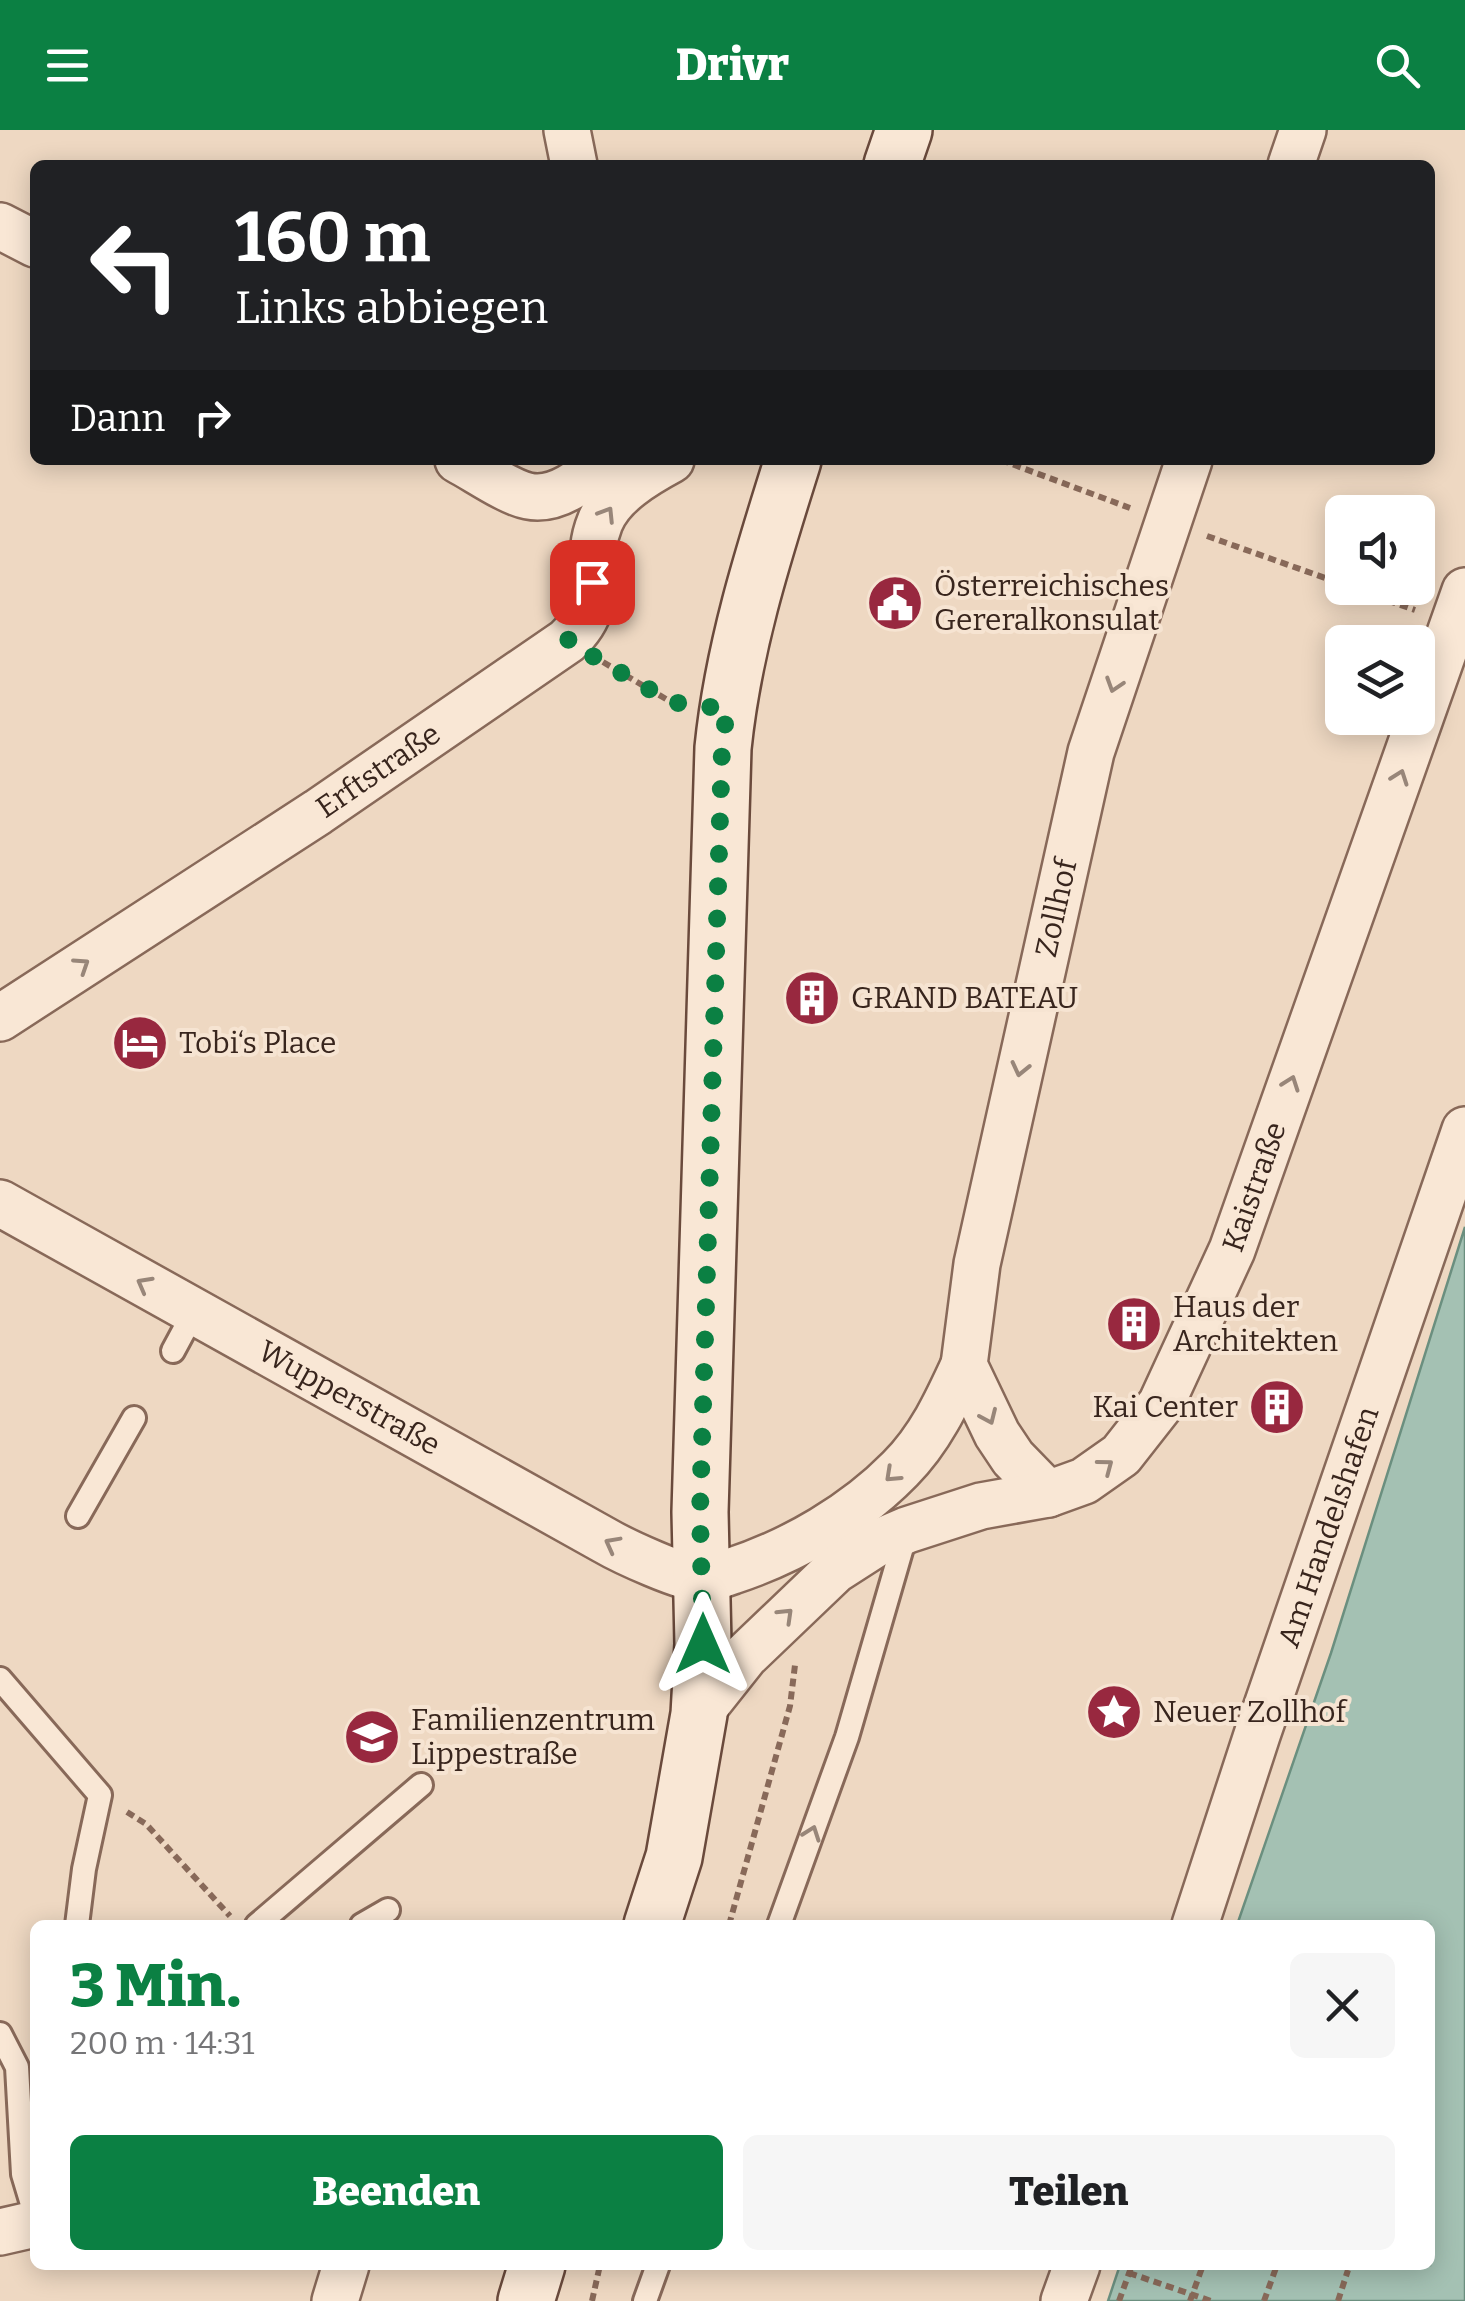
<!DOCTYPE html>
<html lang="de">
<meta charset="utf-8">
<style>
:root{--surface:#fff;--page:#f6f6f6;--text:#202124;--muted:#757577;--accent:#0b8043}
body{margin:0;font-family:Bitter,serif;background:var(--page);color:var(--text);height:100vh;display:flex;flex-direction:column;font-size:38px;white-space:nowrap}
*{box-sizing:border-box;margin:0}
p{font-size:32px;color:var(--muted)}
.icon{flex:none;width:55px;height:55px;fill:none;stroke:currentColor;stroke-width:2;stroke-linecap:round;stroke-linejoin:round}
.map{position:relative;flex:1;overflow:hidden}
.details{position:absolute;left:30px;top:1790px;width:1405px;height:350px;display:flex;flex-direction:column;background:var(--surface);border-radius:15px;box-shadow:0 5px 25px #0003}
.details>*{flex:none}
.guide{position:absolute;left:30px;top:30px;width:1405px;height:305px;border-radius:15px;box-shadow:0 5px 25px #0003;background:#202124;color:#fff;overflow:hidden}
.fabs{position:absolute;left:1325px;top:365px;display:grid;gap:20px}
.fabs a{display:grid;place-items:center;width:110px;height:110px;border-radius:15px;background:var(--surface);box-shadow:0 5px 25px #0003;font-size:50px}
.pin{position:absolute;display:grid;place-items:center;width:85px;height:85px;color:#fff;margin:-42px;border-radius:20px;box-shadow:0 5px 15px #0006}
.me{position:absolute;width:110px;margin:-55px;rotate:0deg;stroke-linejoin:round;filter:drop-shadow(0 0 8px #0008)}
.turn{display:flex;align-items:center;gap:35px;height:210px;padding:0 40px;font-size:45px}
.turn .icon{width:130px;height:130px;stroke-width:2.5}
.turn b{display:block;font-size:70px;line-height:85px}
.then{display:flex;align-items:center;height:95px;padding:0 40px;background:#0003;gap:20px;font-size:38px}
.round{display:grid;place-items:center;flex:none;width:105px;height:105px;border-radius:15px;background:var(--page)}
.summary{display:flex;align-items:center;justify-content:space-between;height:170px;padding:0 40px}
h1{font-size:60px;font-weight:800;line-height:75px;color:var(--accent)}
.cta{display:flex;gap:20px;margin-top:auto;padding:20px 40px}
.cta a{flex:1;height:115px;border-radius:15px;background:var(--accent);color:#fff;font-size:40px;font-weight:800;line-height:115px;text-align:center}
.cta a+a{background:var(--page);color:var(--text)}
header{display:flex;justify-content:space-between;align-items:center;height:130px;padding:0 40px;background:var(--accent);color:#fff;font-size:45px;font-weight:800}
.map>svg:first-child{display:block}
.water{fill:#a4c1b3;stroke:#6b8f7f;stroke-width:2.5}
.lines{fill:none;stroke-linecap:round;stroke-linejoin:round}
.lane-casing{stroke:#886959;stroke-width:28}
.street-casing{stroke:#886959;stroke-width:50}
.secondary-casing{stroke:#6a4a3c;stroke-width:60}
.path{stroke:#886959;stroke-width:6;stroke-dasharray:8 5;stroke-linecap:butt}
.lane{stroke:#f9e7d5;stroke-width:22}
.street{stroke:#f9e7d5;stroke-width:45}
.secondary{stroke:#f9e7d5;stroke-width:55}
.oneway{stroke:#988679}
.route{stroke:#0b8043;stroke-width:18;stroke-dasharray:0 32.4}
.labels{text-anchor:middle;stroke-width:8;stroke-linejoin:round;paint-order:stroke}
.poi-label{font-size:30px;fill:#38251d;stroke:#f6e4d2;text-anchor:start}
.street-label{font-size:30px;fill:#38251d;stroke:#f6e4d2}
</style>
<header><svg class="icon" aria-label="menu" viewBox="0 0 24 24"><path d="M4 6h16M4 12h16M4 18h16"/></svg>Drivr<svg class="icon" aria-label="search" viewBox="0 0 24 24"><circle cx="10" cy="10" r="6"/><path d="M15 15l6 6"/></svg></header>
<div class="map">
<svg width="1465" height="2171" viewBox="0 0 1465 2171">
<rect width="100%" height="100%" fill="#eed8c2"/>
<polygon class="water" points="1465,1097 1465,2171 1108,2171 1120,2135 1430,2135 1430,1795 1237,1795 1331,1523"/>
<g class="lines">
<g class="lane-casing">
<g id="lane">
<polyline points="173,1221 194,1182"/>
<polyline points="78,1386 134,1288"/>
<polyline points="0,1549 100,1665 84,1739 77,1795"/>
<polyline points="257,1795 421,1655"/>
<polyline points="362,1795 388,1780"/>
<polyline points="779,1795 847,1607 907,1400"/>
<polyline points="0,1904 17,1937 23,2044 35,2084"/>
<polyline points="645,2171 658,2135"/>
</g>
</g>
<g class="street-casing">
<g id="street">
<polyline points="567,0 574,35"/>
<polyline points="1291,35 1303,0"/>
<polyline points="0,96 35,114"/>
<path d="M 458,330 C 477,340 508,362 528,366 C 556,372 586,349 603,330"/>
<path id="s1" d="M 0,888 L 318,682 L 567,511 C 611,470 581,438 600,392 C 611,364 645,344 671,330"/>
<path id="s2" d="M 0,1073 L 604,1410 C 623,1421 683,1449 703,1449 C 712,1449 724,1444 732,1441 C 793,1421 855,1385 900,1339 C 930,1309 947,1272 964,1235"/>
<path id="s3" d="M 1048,1364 L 1013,1328 L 997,1304 L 964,1235 L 977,1134 L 1091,622 L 1189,330"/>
<path id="s4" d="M 699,1584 L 745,1526 L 835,1440 L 877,1413 L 907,1400 L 981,1376 L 1048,1364 L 1084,1351 L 1121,1325 L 1161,1274 L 1232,1120 L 1465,461"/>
<path id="s5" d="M 1195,1795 L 1257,1605 L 1465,1000"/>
<polyline points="0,2102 35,2094"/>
<polyline points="335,2171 346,2135"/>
<polyline points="1064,2171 1077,2135"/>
</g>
</g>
<g class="secondary-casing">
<g id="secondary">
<polyline points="892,35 904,0"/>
<path d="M 652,1795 L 674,1727 L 699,1584 L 703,1514 L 700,1382 L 723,618 C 733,519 763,425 793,330"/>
<polyline points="526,2171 537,2135"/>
</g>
</g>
<g class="path">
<polyline points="1001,330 1130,378"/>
<polyline points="1207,406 1342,454"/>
<polyline points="1351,458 1415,480"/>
<polyline points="603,532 671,572 684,574"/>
<polyline points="127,1682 146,1694 230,1786"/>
<polyline points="729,1795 790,1576 795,1535"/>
<polyline points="1129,2143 1211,2171"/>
<polyline points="592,2171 600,2135"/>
<polyline points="1119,2171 1132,2135"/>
<polyline points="1190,2171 1203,2135"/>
<polyline points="1264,2171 1277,2135"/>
<polyline points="1338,2171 1348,2140"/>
</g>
<use href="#lane" class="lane"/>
<use href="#street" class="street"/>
<use href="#secondary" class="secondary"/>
</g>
<defs><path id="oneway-chevron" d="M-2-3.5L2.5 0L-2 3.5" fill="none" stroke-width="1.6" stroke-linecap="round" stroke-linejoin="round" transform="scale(2.5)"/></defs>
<g class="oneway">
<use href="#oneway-chevron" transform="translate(607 384) rotate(-58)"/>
<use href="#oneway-chevron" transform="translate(1114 555) rotate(108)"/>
<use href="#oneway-chevron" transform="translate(1400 647) rotate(-70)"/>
<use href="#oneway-chevron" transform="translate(82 835) rotate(-33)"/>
<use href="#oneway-chevron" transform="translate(1020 939) rotate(103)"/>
<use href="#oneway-chevron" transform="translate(1291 953) rotate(-70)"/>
<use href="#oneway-chevron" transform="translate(144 1154) rotate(-151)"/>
<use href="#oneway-chevron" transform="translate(989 1287) rotate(66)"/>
<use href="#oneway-chevron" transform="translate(1106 1336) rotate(-37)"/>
<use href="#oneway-chevron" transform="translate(892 1345) rotate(137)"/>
<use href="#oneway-chevron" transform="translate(612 1414) rotate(-152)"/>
<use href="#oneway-chevron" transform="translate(786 1485) rotate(-44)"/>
<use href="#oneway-chevron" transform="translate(812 1703) rotate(-70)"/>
</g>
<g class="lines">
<path class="route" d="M 592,452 C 593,479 586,493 567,511 L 671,572 L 727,579 L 722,618 L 700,1382 L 703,1514"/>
</g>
<defs>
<g id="civic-disc" transform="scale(2.875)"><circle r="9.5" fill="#98283f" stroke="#f6e4d2"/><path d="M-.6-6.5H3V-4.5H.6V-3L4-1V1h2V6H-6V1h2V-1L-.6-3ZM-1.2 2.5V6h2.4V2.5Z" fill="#fff"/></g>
<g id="building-disc" transform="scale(2.875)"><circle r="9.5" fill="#98283f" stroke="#f6e4d2"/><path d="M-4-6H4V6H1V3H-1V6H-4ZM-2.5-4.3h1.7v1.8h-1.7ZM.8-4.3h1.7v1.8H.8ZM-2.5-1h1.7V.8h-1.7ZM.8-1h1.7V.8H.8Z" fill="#fff"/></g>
<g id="hotel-disc" transform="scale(2.875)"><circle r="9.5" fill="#98283f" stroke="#f6e4d2"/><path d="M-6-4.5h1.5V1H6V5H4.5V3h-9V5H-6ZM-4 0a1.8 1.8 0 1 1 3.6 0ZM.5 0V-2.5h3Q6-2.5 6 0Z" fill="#fff"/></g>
<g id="sight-disc" transform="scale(2.875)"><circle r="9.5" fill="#98283f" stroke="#f6e4d2"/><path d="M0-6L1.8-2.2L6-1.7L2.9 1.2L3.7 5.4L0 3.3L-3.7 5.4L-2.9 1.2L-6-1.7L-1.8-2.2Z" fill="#fff"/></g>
<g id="school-disc" transform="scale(2.875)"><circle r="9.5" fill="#98283f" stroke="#f6e4d2"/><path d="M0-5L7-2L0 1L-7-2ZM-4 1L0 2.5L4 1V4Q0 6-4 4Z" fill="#fff"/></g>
</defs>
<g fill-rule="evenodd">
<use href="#civic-disc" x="895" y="473"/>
<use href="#building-disc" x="812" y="868"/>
<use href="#hotel-disc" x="140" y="913"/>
<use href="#building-disc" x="1134" y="1194"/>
<use href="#building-disc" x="1277" y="1277"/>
<use href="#sight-disc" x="1114" y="1582"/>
<use href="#school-disc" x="372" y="1607"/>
</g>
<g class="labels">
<g class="poi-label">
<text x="934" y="466">Österreichisches<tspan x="934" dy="34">Gereralkonsulat</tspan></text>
<text x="851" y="878">GRAND BATEAU</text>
<text x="179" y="923">Tobi‘s Place</text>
<text x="1173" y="1187">Haus der<tspan x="1173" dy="34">Architekten</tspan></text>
<text x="1238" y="1287" text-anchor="end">Kai Center</text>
<text x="1153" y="1592">Neuer Zollhof</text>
<text x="411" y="1600">Familienzentrum<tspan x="411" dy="34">Lippestraße</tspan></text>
</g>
<g class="street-label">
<text dy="10" stroke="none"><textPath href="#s1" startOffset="452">Erftstraße</textPath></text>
<text dy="10" stroke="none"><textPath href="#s3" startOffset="622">Zollhof</textPath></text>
<text dy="10" stroke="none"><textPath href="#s4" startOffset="812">Kaistraße</textPath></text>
<text dy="10" stroke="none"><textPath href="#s2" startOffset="400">Wupperstraße</textPath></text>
<text dy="10" stroke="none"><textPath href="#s5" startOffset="420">Am Handelshafen</textPath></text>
</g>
</g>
</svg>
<div class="fabs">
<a><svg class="icon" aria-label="sound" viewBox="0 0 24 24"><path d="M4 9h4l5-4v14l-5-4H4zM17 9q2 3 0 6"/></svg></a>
<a><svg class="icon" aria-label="layers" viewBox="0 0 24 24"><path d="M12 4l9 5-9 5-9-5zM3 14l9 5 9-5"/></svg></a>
</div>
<div class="pin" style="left:592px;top:452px;background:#d93025"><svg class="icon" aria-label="arrive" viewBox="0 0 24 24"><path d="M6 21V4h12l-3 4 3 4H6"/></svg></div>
<svg class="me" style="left:703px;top:1514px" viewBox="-20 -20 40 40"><path d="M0-17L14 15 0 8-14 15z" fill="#0b8043" stroke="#fff" stroke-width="4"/></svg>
<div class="guide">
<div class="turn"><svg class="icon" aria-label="left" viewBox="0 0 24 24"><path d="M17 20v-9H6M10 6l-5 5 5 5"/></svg><div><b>160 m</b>Links abbiegen</div></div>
<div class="then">Dann<svg class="icon" aria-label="right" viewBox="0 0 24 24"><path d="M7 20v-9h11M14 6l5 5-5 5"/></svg></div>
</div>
<section class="details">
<div class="summary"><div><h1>3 Min.</h1><p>200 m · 14:31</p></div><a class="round"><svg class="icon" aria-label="close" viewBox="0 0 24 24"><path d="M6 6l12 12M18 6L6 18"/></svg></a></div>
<div class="cta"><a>Beenden</a><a>Teilen</a></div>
</section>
</div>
